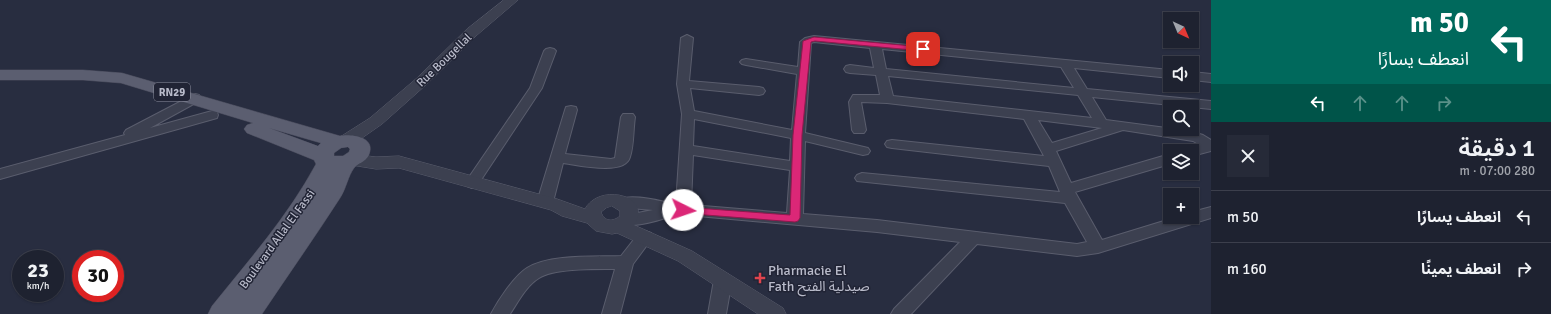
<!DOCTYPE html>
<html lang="ar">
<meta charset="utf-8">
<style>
:root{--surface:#1e2230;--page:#262a38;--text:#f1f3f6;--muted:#a1a4ab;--line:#3c3f4c}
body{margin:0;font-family:Signika,"Noto Sans Arabic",sans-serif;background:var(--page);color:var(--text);direction:rtl;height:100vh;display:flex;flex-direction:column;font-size:15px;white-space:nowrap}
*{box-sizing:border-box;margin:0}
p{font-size:13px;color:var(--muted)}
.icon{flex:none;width:22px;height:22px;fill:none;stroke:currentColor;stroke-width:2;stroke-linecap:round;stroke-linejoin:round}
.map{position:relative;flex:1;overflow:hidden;direction:ltr}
.drawer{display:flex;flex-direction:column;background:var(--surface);width:340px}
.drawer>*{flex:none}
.hud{background:#00695c;color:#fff;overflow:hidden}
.needle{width:26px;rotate:136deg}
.buttons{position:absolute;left:1163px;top:12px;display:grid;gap:8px}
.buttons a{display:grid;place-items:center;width:36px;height:36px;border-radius:0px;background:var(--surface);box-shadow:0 1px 3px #0004,0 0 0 1px var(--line);font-size:20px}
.speed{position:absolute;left:12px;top:250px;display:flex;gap:8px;font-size:20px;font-weight:700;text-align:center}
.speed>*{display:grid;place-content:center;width:52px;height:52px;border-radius:50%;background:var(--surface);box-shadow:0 1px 3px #0004,0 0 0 1px var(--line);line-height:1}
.speed small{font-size:10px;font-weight:400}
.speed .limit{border:6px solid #d22;background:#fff;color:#111}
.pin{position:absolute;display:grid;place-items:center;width:34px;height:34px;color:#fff;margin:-17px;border-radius:8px;box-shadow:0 2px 6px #0006}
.me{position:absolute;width:44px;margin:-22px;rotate:94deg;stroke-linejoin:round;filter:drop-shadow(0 0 3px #0008)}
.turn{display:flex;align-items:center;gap:14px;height:84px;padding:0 16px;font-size:18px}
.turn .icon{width:52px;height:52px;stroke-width:2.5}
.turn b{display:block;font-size:28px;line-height:34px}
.lanes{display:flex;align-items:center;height:38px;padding:0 16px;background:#0003;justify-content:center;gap:20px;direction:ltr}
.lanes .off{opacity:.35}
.round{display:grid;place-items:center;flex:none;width:42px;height:42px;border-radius:0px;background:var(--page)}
.overview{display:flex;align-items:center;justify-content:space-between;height:68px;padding:0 16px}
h1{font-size:24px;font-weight:600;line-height:30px}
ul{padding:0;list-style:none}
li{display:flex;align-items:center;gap:12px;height:52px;padding:0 16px;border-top:1px solid var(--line)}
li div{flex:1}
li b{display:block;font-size:15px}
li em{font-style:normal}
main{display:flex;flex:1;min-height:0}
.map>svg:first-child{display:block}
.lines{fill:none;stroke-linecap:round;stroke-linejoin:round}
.minor-casing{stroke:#5a5d6d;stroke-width:2}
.tertiary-casing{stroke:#5a5d6d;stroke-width:1}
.primary-casing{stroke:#464859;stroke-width:1}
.minor{fill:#3c4050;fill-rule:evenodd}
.tertiary{fill:#3c4050;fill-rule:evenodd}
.primary{fill:#5b5e70;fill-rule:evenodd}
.route{fill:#db2777;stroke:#8e194d}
.health-dot{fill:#e0444e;stroke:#212435;stroke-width:1.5}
.labels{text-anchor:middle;stroke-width:3;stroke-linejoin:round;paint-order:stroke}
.shield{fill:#212435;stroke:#8b8e9d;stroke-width:1}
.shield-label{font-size:11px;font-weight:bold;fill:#b9bbca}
.street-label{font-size:12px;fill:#b9bbca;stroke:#212435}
.near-poi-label{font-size:14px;fill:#b9bbca;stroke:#212435;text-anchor:start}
</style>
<main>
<section class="drawer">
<div class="hud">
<div class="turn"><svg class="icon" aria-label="left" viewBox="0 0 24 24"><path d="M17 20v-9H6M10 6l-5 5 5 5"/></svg><div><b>50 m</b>انعطف يسارًا</div></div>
<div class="lanes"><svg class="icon" aria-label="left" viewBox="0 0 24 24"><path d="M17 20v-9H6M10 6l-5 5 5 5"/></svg><svg class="icon off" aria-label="ahead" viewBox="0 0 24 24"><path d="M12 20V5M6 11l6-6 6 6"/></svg><svg class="icon off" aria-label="ahead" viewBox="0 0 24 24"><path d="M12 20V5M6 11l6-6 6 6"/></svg><svg class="icon off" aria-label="right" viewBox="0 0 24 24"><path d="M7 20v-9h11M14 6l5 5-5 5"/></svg></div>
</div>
<div class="overview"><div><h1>1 دقيقة</h1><p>280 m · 07:00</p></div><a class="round"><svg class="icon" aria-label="close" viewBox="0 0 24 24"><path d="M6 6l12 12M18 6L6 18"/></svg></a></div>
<ul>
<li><svg class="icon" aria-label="left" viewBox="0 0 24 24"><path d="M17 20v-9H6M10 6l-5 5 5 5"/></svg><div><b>انعطف يسارًا</b></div><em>50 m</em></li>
<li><svg class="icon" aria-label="right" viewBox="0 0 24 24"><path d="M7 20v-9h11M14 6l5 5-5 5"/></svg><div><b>انعطف يمينًا</b></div><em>160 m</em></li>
</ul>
</section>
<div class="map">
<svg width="1211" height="314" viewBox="0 0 1211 314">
<rect width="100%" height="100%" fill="#282d40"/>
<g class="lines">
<g class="minor-casing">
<g id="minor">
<path d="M 687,35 L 693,38 L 689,81 L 759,87 L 763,88 L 765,91 L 763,94 L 759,95 L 690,88 L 694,111 L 792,130 L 797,74 L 746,65 L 742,64 L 740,62 L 742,60 L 746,59 L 798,67 L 800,42 L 805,38 L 814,36 L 1170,70 L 1170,78 L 1074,68 L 1087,89 L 1211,101 L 1211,109 L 1092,97 L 1106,120 L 1189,131 L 1203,135 L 1211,140 L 1211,151 L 1192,156 L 1192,151 L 1186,151 L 1187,149 L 1200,145 L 1193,141 L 1123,130 L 1056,151 L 1071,183 L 1170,154 L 1170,164 L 1075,192 L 1102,240 L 1177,217 L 1192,217 L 1192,212 L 1211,207 L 1211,218 L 1098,253 L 1077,256 L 977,244 L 911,314 L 891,314 L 894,309 L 960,242 L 877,232 L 675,214 C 662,220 635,228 622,224 L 620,220 L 622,216 L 653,210 L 618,207 L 615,203 L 618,199 C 637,194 657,201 676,204 L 682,114 L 677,84 L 681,38 ZM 811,43 L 814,42 L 870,48 L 874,68 L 850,65 L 846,66 L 844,69 L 846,72 L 850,73 L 876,75 L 880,95 L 853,95 L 849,102 L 852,130 L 854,133 L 864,133 L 866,130 L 861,102 L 887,103 L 1024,119 L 1044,156 L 892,140 L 887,141 L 885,144 L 887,147 L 892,148 L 1049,166 L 1060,192 L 862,173 L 857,175 L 855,178 L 857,181 L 1065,203 L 1087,242 L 1077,244 L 877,220 L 803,214 L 805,141 L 863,155 L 868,154 L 870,151 L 868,148 L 805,133 ZM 882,49 L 1061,67 L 1074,88 L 886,69 ZM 888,76 L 1078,95 L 1092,118 L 893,96 ZM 694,119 L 791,138 L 790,161 L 693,146 ZM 1038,120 L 1102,128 L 1052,143 ZM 693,155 L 790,170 L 787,213 L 691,205 Z"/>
<polygon points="550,48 554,49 556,51 542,88 477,186 472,188 467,186 465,183 530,88 544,51 546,49"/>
<polygon points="1192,72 1211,74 1211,82 1192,80"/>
<polygon points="195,94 199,95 201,98 199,101 150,128 212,111 217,112 218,115 217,118 0,179 0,169 125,135 124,133 126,130"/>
<path d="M 571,106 L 576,107 L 577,110 L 565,154 L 611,159 L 615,158 L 621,117 L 623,114 L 633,114 L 635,117 C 633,130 634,145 630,157 C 625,176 578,165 563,163 L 553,202 L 550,206 L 545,207 L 540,206 L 537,202 L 565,110 L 566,107 Z"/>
<path d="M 645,231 L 651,233 L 653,237 L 633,264 L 620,314 L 602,314 L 615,269 C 596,269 554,268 539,278 C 526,286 518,302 510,314 L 491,314 C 498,301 514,276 527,268 C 550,254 594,257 621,256 L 639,233 Z"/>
<polygon points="723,273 729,275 732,280 726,314 708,314 714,280 717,275"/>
</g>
</g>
<g class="tertiary-casing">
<g id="tertiary">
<polygon points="504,0 518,0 477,35 427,84 382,124 352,145 346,146 340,145 338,141 340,137 370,118 417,78 467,29"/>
<path d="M 351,154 L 376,157 L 399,156 L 557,199 L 585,209 C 600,182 654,196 634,225 L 692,251 L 783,308 L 786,314 L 758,314 L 678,261 L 617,233 L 612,234 L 596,231 L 587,223 L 562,216 L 551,210 L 399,168 L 376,169 L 345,164 L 342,160 L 345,156 ZM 612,206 L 620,211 L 620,216 C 613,222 604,222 601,212 L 606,208 Z"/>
</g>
</g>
<g class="primary-casing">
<path id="primary" d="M 0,70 L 83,70 L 122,73 L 340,136 C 349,134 373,136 370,151 C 368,162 359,162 354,168 C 348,176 346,189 340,198 C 315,237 288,275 262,314 L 208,314 L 212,306 C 249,260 288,216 316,164 L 314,160 L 247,133 L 244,129 L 247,125 L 253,123 L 121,83 L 83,80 L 0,80 ZM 269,128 L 321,143 L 318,146 ZM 348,147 L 350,149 L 349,152 L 343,156 L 334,156 L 334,153 L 341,148 Z"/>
</g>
<use href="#minor" class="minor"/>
<use href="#tertiary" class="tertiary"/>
<use href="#primary" class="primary"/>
</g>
<polygon class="route" points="814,37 923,47 926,49 923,51 815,41 811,42 802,135 800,218 798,221 795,222 680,213 678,210 680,208 683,207 790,215 793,135 803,41"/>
<path class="health-dot" d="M758 272h4v4h4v4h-4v4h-4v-4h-4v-4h4z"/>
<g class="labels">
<rect class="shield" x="154" y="83" width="36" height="18" rx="3"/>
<g class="shield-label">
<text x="172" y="96">RN29</text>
</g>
<g class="street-label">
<text transform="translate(444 60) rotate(-44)" y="4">Rue Bougellal</text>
<text transform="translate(277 239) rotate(-54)" y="4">Boulevard Allal El Fassi</text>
</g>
<g class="near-poi-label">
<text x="768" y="275">Pharmacie El<tspan x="768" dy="16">Fath صيدلية الفتح</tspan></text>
</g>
</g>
</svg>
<div class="buttons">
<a><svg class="needle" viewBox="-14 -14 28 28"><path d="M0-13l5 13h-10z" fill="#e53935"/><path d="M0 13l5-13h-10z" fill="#a1a4ab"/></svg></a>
<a><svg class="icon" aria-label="sound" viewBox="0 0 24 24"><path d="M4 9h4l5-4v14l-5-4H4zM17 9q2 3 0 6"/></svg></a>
<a><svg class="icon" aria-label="search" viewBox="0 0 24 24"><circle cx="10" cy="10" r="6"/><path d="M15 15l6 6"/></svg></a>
<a><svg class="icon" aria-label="layers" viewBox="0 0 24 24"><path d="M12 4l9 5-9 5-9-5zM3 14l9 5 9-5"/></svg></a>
<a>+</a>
</div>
<div class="speed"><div>23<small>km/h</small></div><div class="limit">30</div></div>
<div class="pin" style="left:923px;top:49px;background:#d93025"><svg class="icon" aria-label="arrive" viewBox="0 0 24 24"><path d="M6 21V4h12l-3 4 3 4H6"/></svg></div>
<svg class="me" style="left:683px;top:210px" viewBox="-20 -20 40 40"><circle r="19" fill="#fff"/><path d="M0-13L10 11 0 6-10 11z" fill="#db2777"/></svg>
</div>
</main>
